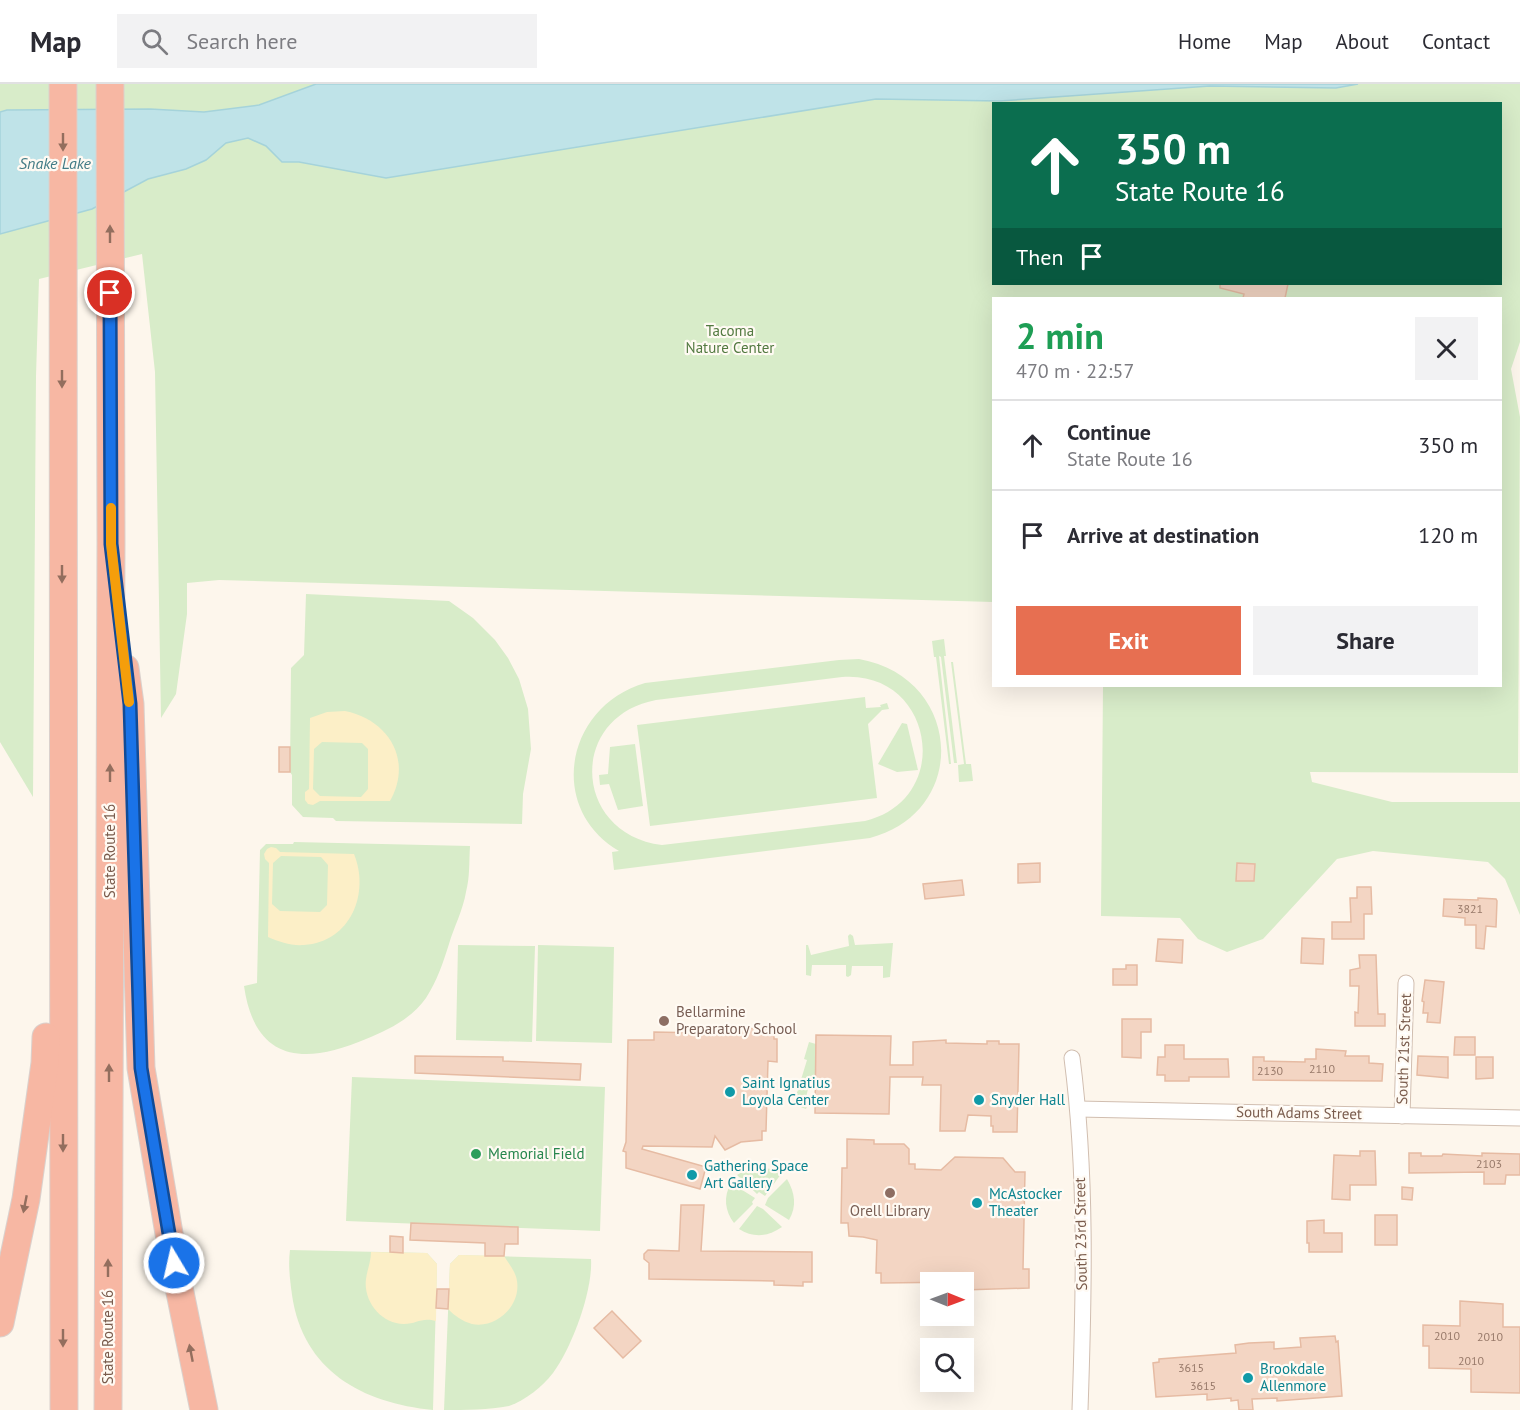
<!DOCTYPE html>
<meta charset="utf-8">
<style>
:root{--surface:#fff;--page:#f2f2f3;--text:#2b2b33;--muted:#7c7c81;--line:#e1e1e2;--accent:#e76f51}
body{margin:0;font-family:"PT Sans",sans-serif;background:var(--page);color:var(--text);height:100vh;display:flex;flex-direction:column;font-size:22px;white-space:nowrap}
*{box-sizing:border-box;margin:0}
p{font-size:20px;color:var(--muted)}
.icon{flex:none;width:33px;height:33px;fill:none;stroke:currentColor;stroke-width:2;stroke-linecap:round;stroke-linejoin:round}
.map{position:relative;flex:1;overflow:hidden}
.sheet{position:absolute;left:992px;top:213px;width:510px;height:390px;display:flex;flex-direction:column;background:var(--surface);border-radius:0px;box-shadow:0 6px 24px #0002}
.sheet>*{flex:none}
.banner{position:absolute;left:992px;top:18px;width:510px;height:183px;border-radius:0px;box-shadow:0 6px 24px #0002;background:#0b6e4f;color:#fff;overflow:hidden}
.needle{width:39px;rotate:91deg}
.buttons{position:absolute;left:920px;top:1188px;display:grid;gap:12px}
.buttons a{display:grid;place-items:center;width:54px;height:54px;border-radius:0px;background:var(--surface);box-shadow:0 6px 24px #0002;font-size:30px}
.pin{position:absolute;display:grid;place-items:center;width:51px;height:51px;color:#fff;margin:-26px;border:3px solid #fff;border-radius:50%;box-shadow:0 2px 6px #0007}
.me{position:absolute;width:66px;margin:-33px;rotate:351deg;stroke-linejoin:round;filter:drop-shadow(0 0 4px #0008)}
.turn{display:flex;align-items:center;gap:21px;height:126px;padding:0 24px;font-size:27px}
.turn .icon{width:78px;height:78px;stroke-width:2.5}
.turn b{display:block;font-size:42px;line-height:51px}
.then{display:flex;align-items:center;height:57px;padding:0 24px;background:#0003;gap:12px;font-size:22px}
.round{display:grid;place-items:center;flex:none;width:63px;height:63px;border-radius:0px;background:var(--page)}
.summary{display:flex;align-items:center;justify-content:space-between;height:102px;padding:0 24px}
h1{font-size:36px;font-weight:700;line-height:45px;color:#1e9e55}
.cta{display:flex;gap:12px;margin-top:auto;padding:12px 24px}
.cta a{flex:1;height:69px;border-radius:0px;background:var(--accent);color:#fff;font-size:24px;font-weight:700;line-height:69px;text-align:center}
.cta a+a{background:var(--page);color:var(--text)}
ul{padding:0;list-style:none}
li{display:flex;align-items:center;gap:18px;height:90px;padding:0 24px;border-top:2px solid var(--line)}
li div{flex:1}
li b{display:block;font-size:22px}
li em{font-style:normal}
header{display:flex;align-items:center;gap:36px;box-sizing:border-box;height:84px;padding:0 30px;background:var(--surface);border-bottom:2px solid var(--line)}
header strong{font-size:28px}
nav{display:flex;gap:33px;margin-inline-start:auto;font-size:21px}
.search{width:420px;height:54px;background:var(--page);display:flex;align-items:center;gap:15px;box-sizing:border-box;padding:0 21px;border-radius:0px;color:var(--muted);font-size:22px}
.map>svg:first-child{display:block}
.green{fill:#d8ecc9;fill-rule:evenodd}
.sand{fill:#fcefc7;fill-rule:evenodd}
.water{fill:#bfe3e8;stroke:#a5d3da;stroke-width:1.5}
.building{fill:#f3d5c3;stroke:#e6bba3;stroke-width:1.5}
.lines{fill:none;stroke-linecap:round;stroke-linejoin:round}
.minor-casing{stroke:#d1beb0;stroke-width:17}
.motorway-casing{stroke:#dad1cd;stroke-width:29}
.minor{stroke:#fff;stroke-width:15}
.motorway{stroke:#f7b7a3;stroke-width:27}
.oneway{fill:#936e5e}
.route-casing{stroke:#114b97;stroke-width:15}
.route{stroke:#1a73e8;stroke-width:10}
.slow{stroke:#f59e0b;stroke-width:10}
.education-dot{fill:#8d6e63;stroke:#fffaf3;stroke-width:2}
.culture-dot{fill:#0f9aa8;stroke:#fffaf3;stroke-width:2}
.leisure-dot{fill:#2e9e5b;stroke:#fffaf3;stroke-width:2}
.labels{text-anchor:middle;stroke-width:4.5;stroke-linejoin:round;paint-order:stroke}
.number-label{font-size:12px;fill:#987a6a}
.park-label{font-size:15px;fill:#537a41;stroke:#fffaf3}
.street-label{font-size:15px;fill:#7a5c4d;stroke:#fffaf3}
.education-label{font-size:15px;fill:#785e54;stroke:#fffaf3;text-anchor:start}
.culture-label{font-size:15px;fill:#0d838f;stroke:#fffaf3;text-anchor:start}
.leisure-label{font-size:15px;fill:#27864d;stroke:#fffaf3;text-anchor:start}
.water-label{font-size:16px;font-style:italic;fill:#437c86;stroke:#fffaf3}
</style>
<header>
<strong>Map</strong>
<div class="search"><svg class="icon" aria-label="search" viewBox="0 0 24 24"><circle cx="10" cy="10" r="6"/><path d="M15 15l6 6"/></svg>Search here</div>
<nav><a>Home</a><a>Map</a><a>About</a><a>Contact</a></nav>
</header>
<div class="map">
<svg width="1520" height="1326" viewBox="0 0 1520 1326">
<rect width="100%" height="100%" fill="#fdf6ec"/>
<g class="green">
<path d="M 0,0 L 1520,0 L 1520,258 L 1511,285 L 1520,333 L 1518,689 L 1310,688 L 1312,698 L 1392,718 L 1520,718 L 1520,831 L 1505,795 L 1488,778 L 1373,767 L 1337,775 L 1263,855 L 1227,868 L 1198,855 L 1180,834 L 1101,832 L 1103,602 L 1500,602 L 1500,214 L 993,214 L 993,518 L 219,496 L 187,499 L 187,530 L 176,610 L 161,634 L 155,288 L 142,170 L 39,195 L 36,292 L 33,713 L 0,658 ZM 993,20 L 1500,20 L 1500,200 L 993,200 Z"/>
<polygon points="306,510 449,517 473,534 495,556 508,574 519,595 528,625 531,665 523,710 522,740 336,737 333,734 303,733 292,721 292,691 290,688 291,584 304,571"/>
<polygon points="944,555 946,572 944,572 957,679 954,679 941,573 939,572 951,680 949,680 936,573 934,573 932,557"/>
<path d="M 859,575 C 962,593 971,727 870,754 L 614,786 L 612,768 L 619,767 C 546,724 566,622 645,599 L 839,576 ZM 842,593 C 934,586 955,715 865,737 L 662,761 C 573,750 567,633 656,616 Z"/>
<polygon points="951,578 953,578 966,680 971,680 973,697 959,698 958,681 964,680"/>
<polygon points="865,613 866,624 881,623 880,621 887,619 889,625 882,626 868,640 877,714 650,742 637,641"/>
<polygon points="902,639 907,640 918,686 897,688 878,680"/>
<polygon points="635,660 643,722 618,726 609,700 600,701 599,691 608,690 610,663"/>
<path d="M 294,758 L 470,762 C 469,778 470,793 466,808 C 463,826 454,843 449,860 C 443,879 437,897 426,914 C 411,935 388,946 366,955 C 305,981 255,979 244,902 L 257,899 L 260,766 L 266,760 L 293,760 Z"/>
<polygon points="850,850 853,852 855,861 893,859 890,893 883,894 883,882 852,882 851,891 848,893 846,892 846,881 812,881 811,892 806,891 806,861 808,861 811,871 849,862 848,852"/>
<polygon points="458,861 535,862 532,958 456,956"/>
<polygon points="538,861 614,863 612,959 536,957"/>
<polygon points="809,958 816,960 816,997 810,997 805,1017 808,1019 806,1025 798,1022 800,1013 796,1012 807,976 804,975"/>
<polygon points="352,993 605,1003 600,1147 346,1137"/>
<polygon points="757,1083 771,1085 781,1090 765,1112 759,1108 757,1110 737,1091 745,1086"/>
<path d="M 787,1095 C 795,1109 797,1122 789,1136 L 765,1121 L 768,1114 Z"/>
<path d="M 731,1099 L 755,1114 L 752,1118 L 753,1120 L 734,1139 C 725,1127 723,1113 731,1099 Z"/>
<path d="M 757,1122 L 763,1125 L 782,1143 C 768,1153 753,1154 739,1145 Z"/>
<path d="M 290,1166 L 427,1169 L 437,1180 L 433,1326 C 362,1319 303,1287 292,1211 C 290,1196 288,1181 290,1166 Z"/>
<path d="M 459,1171 L 591,1175 C 593,1207 572,1263 553,1289 C 542,1303 526,1316 509,1322 C 489,1326 465,1326 444,1326 L 450,1180 Z"/>
</g>
<g class="sand">
<path d="M 345,627 C 389,636 413,676 390,717 L 320,717 L 313,721 L 308,720 L 305,716 L 305,708 L 309,705 L 310,634 L 327,628 ZM 322,658 L 362,659 L 368,665 L 368,705 L 361,713 L 320,712 L 313,705 L 314,665 Z"/>
<path d="M 271,763 L 276,764 L 280,768 L 354,770 C 370,809 351,858 304,861 C 291,862 280,858 268,853 L 269,779 L 265,775 L 264,770 L 267,765 ZM 281,772 L 321,773 L 328,781 L 327,821 L 320,828 L 280,827 L 272,820 L 273,779 Z"/>
<path d="M 371,1168 L 427,1169 L 437,1180 L 436,1237 C 421,1233 417,1240 404,1240 C 381,1240 363,1217 366,1195 C 367,1186 371,1178 371,1168 Z"/>
<path d="M 459,1171 L 504,1172 C 509,1180 516,1188 517,1197 C 521,1222 496,1245 472,1240 C 462,1237 455,1232 448,1225 L 450,1180 Z"/>
</g>
<polygon class="water" points="316,0 1358,0 1336,4 1210,2 1000,17 876,15 386,94 299,78 282,78 266,62 248,54 226,59 206,76 186,85 148,95 92,125 0,150 0,28 7,26 150,25 204,28 259,21"/>
<g class="building">
<polygon points="1220,200 1288,200 1285,214 1243,214 1244,210 1220,204"/>
<rect x="279" y="663" width="11" height="25"/>
<polygon points="1040,779 1040,798 1018,799 1018,780"/>
<polygon points="1237,779 1255,780 1254,797 1236,797"/>
<polygon points="962,796 964,811 925,815 923,800"/>
<polygon points="1357,803 1371,803 1372,830 1364,830 1364,855 1332,855 1332,838 1351,838 1350,814 1357,814"/>
<polygon points="1478,814 1496,815 1497,817 1496,843 1486,842 1484,865 1476,864 1476,841 1465,841 1465,834 1443,832 1444,815 1478,816"/>
<polygon points="1302,854 1324,855 1323,880 1301,879"/>
<polygon points="1158,855 1183,856 1182,879 1156,877"/>
<polygon points="1359,871 1376,871 1378,930 1385,930 1385,942 1355,942 1355,928 1358,929 1359,902 1350,902 1350,886 1360,884"/>
<polygon points="1126,881 1137,881 1137,901 1113,901 1113,885 1126,885"/>
<polygon points="1425,896 1444,898 1440,939 1427,938 1428,929 1423,929 1424,918 1422,917"/>
<polygon points="1122,935 1151,935 1151,948 1141,948 1141,974 1122,973"/>
<polygon points="703,943 774,945 774,955 777,955 777,978 768,977 766,1047 762,1047 762,1056 741,1058 725,1066 715,1052 712,1063 643,1062 642,1065 706,1083 700,1105 626,1084 626,1068 623,1067 626,1058 628,956 654,956 654,948 703,949"/>
<polygon points="816,951 891,952 890,981 913,981 913,958 946,956 946,959 987,960 987,957 999,957 999,960 1019,960 1017,1048 993,1048 993,1042 991,1042 991,1032 968,1031 965,1047 940,1047 941,1001 922,1001 923,993 890,993 889,1030 815,1029"/>
<polygon points="1455,953 1475,953 1475,971 1454,971"/>
<polygon points="1165,961 1184,961 1184,975 1228,975 1229,993 1189,993 1189,997 1165,997 1165,991 1157,991 1158,973 1165,973"/>
<polygon points="1316,965 1346,967 1345,972 1369,972 1369,979 1383,980 1382,997 1253,996 1253,973 1264,973 1264,977 1305,978 1305,975 1316,975"/>
<polygon points="415,972 503,973 503,977 581,980 580,996 415,989"/>
<polygon points="1418,972 1448,973 1448,994 1417,991"/>
<polygon points="1476,973 1493,973 1493,994 1476,995"/>
<polygon points="847,1055 874,1056 874,1060 904,1060 909,1065 909,1080 915,1080 915,1085 941,1086 955,1073 1003,1074 1015,1088 1025,1088 1023,1185 1029,1185 1029,1204 963,1206 963,1198 881,1199 881,1189 876,1189 877,1156 863,1153 849,1152 848,1139 841,1139 842,1084 847,1084"/>
<polygon points="1360,1067 1375,1067 1376,1101 1350,1101 1350,1116 1332,1115 1334,1071 1360,1072"/>
<polygon points="1409,1069 1421,1069 1421,1072 1442,1072 1443,1070 1482,1072 1482,1069 1520,1070 1520,1091 1506,1091 1505,1100 1484,1100 1484,1088 1409,1089"/>
<polygon points="1402,1103 1413,1104 1412,1116 1402,1115"/>
<polygon points="681,1121 704,1121 701,1167 812,1168 812,1198 803,1198 803,1202 774,1201 774,1197 649,1195 649,1179 644,1175 644,1170 648,1166 679,1167"/>
<rect x="1375" y="1131" width="22" height="30"/>
<polygon points="1324,1136 1324,1149 1342,1149 1342,1168 1309,1168 1309,1159 1307,1159 1307,1137"/>
<polygon points="411,1139 518,1143 518,1160 505,1160 504,1172 485,1172 485,1159 410,1156"/>
<polygon points="390,1152 403,1153 403,1169 390,1168"/>
<polygon points="437,1205 449,1205 448,1225 436,1224"/>
<polygon points="1460,1217 1503,1220 1503,1243 1520,1243 1520,1309 1471,1308 1471,1285 1429,1284 1429,1262 1423,1262 1423,1241 1460,1242"/>
<polygon points="612,1227 641,1257 623,1274 594,1244"/>
<polygon points="1335,1252 1336,1258 1338,1257 1342,1312 1277,1317 1277,1314 1252,1315 1253,1326 1239,1326 1238,1316 1231,1317 1231,1314 1207,1316 1207,1310 1156,1313 1153,1279 1159,1278 1159,1275 1236,1269 1235,1261 1249,1259 1274,1258 1274,1265 1301,1263 1300,1254"/>
</g>
<g class="lines">
<g class="minor-casing">
<g id="minor">
<path d="M 1072,974 C 1087,1090 1084,1209 1080,1326"/>
<polyline points="1078,1025 1520,1034"/>
<polyline points="1402,1032 1406,899"/>
</g>
</g>
<g class="motorway-casing">
<g id="motorway">
<polyline points="63,0 64,1326"/>
<polyline points="125,584 130,620 141,984 174,1179 204,1326"/>
<polyline points="0,1239 26,1115 45,979 46,953"/>
<polyline points="108,1326 111,460 110,0"/>
</g>
</g>
<use href="#minor" class="minor"/>
<use href="#motorway" class="motorway"/>
</g>
<defs><path id="oneway-solid" d="M-6-.8H1V-3.2L6.5 0L1 3.2V.8H-6Z" transform="scale(1.5)"/></defs>
<g class="oneway">
<use href="#oneway-solid" transform="translate(63 58) rotate(90)"/>
<use href="#oneway-solid" transform="translate(110 150) rotate(-90)"/>
<use href="#oneway-solid" transform="translate(62 295) rotate(90)"/>
<use href="#oneway-solid" transform="translate(62 490) rotate(90)"/>
<use href="#oneway-solid" transform="translate(110 689) rotate(-90)"/>
<use href="#oneway-solid" transform="translate(109 989) rotate(-90)"/>
<use href="#oneway-solid" transform="translate(63 1059) rotate(90)"/>
<use href="#oneway-solid" transform="translate(25 1120) rotate(101)"/>
<use href="#oneway-solid" transform="translate(108 1184) rotate(-90)"/>
<use href="#oneway-solid" transform="translate(63 1254) rotate(90)"/>
<use href="#oneway-solid" transform="translate(191 1269) rotate(-101)"/>
</g>
<g class="lines">
<g class="route-casing">
<polyline id="route" points="110,209 111,460 130,620 141,984 174,1179"/>
</g>
<use href="#route" class="route"/>
<polyline class="slow" points="111,424 111,460 129,618"/>
</g>
<g class="education-dot">
<circle cx="664" cy="937" r="6"/>
<circle cx="890" cy="1109" r="6"/>
</g>
<g class="culture-dot">
<circle cx="730" cy="1008" r="6"/>
<circle cx="979" cy="1016" r="6"/>
<circle cx="692" cy="1091" r="6"/>
<circle cx="977" cy="1119" r="6"/>
<circle cx="1248" cy="1294" r="6"/>
</g>
<circle class="leisure-dot" cx="476" cy="1070" r="6"/>
<g class="labels">
<g class="number-label">
<text x="1470" y="829">3821</text>
<text x="1322" y="989">2110</text>
<text x="1270" y="991">2130</text>
<text x="1489" y="1084">2103</text>
<text x="1447" y="1256">2010</text>
<text x="1490" y="1257">2010</text>
<text x="1471" y="1281">2010</text>
<text x="1191" y="1288">3615</text>
<text x="1203" y="1306">3615</text>
</g>
<g class="park-label">
<text x="730" y="252">Tacoma<tspan x="730" dy="17">Nature Center</tspan></text>
</g>
<g class="street-label">
<text transform="translate(110 767) rotate(-90)" y="5">State Route 16</text>
<text transform="translate(1404 965) rotate(-88)" y="5">South 21st Street</text>
<text transform="translate(1299 1029) rotate(1)" y="5">South Adams Street</text>
<text transform="translate(1081 1150) rotate(-91)" y="5">South 23rd Street</text>
<text transform="translate(108 1253) rotate(-90)" y="5">State Route 16</text>
</g>
<g class="education-label">
<text x="676" y="933">Bellarmine<tspan x="676" dy="17">Preparatory School</tspan></text>
<text x="890" y="1132" text-anchor="middle">Orell Library</text>
</g>
<g class="culture-label">
<text x="742" y="1004">Saint Ignatius<tspan x="742" dy="17">Loyola Center</tspan></text>
<text x="991" y="1021">Snyder Hall</text>
<text x="704" y="1087">Gathering Space<tspan x="704" dy="17">Art Gallery</tspan></text>
<text x="989" y="1115">McAstocker<tspan x="989" dy="17">Theater</tspan></text>
<text x="1260" y="1290">Brookdale<tspan x="1260" dy="17">Allenmore</tspan></text>
</g>
<g class="leisure-label">
<text x="488" y="1075">Memorial Field</text>
</g>
<g class="water-label">
<text x="55" y="85">Snake Lake</text>
</g>
</g>
</svg>
<div class="buttons">
<a><svg class="needle" viewBox="-14 -14 28 28"><path d="M0-13l5 13h-10z" fill="#e53935"/><path d="M0 13l5-13h-10z" fill="#7c7c81"/></svg></a>
<a><svg class="icon" aria-label="search" viewBox="0 0 24 24"><circle cx="10" cy="10" r="6"/><path d="M15 15l6 6"/></svg></a>
</div>
<div class="pin" style="left:110px;top:209px;background:#d93025"><svg class="icon" aria-label="arrive" viewBox="0 0 24 24"><path d="M6 21V4h12l-3 4 3 4H6"/></svg></div>
<svg class="me" style="left:174px;top:1179px" viewBox="-20 -20 40 40"><circle r="17" fill="#1a73e8" stroke="#fff" stroke-width="3"/><path d="M0-11L8 9 0 5-8 9z" fill="#fff"/></svg>
<div class="banner">
<div class="turn"><svg class="icon" aria-label="ahead" viewBox="0 0 24 24"><path d="M12 20V5M6 11l6-6 6 6"/></svg><div><b>350 m</b>State Route 16</div></div>
<div class="then">Then<svg class="icon" aria-label="arrive" viewBox="0 0 24 24"><path d="M6 21V4h12l-3 4 3 4H6"/></svg></div>
</div>
<section class="sheet">
<div class="summary"><div><h1>2 min</h1><p>470 m · 22:57</p></div><a class="round"><svg class="icon" aria-label="close" viewBox="0 0 24 24"><path d="M6 6l12 12M18 6L6 18"/></svg></a></div>
<ul>
<li><svg class="icon" aria-label="ahead" viewBox="0 0 24 24"><path d="M12 20V5M6 11l6-6 6 6"/></svg><div><b>Continue</b><p>State Route 16</p></div><em>350 m</em></li>
<li><svg class="icon" aria-label="arrive" viewBox="0 0 24 24"><path d="M6 21V4h12l-3 4 3 4H6"/></svg><div><b>Arrive at destination</b></div><em>120 m</em></li>
</ul>
<div class="cta"><a>Exit</a><a>Share</a></div>
</section>
</div>
